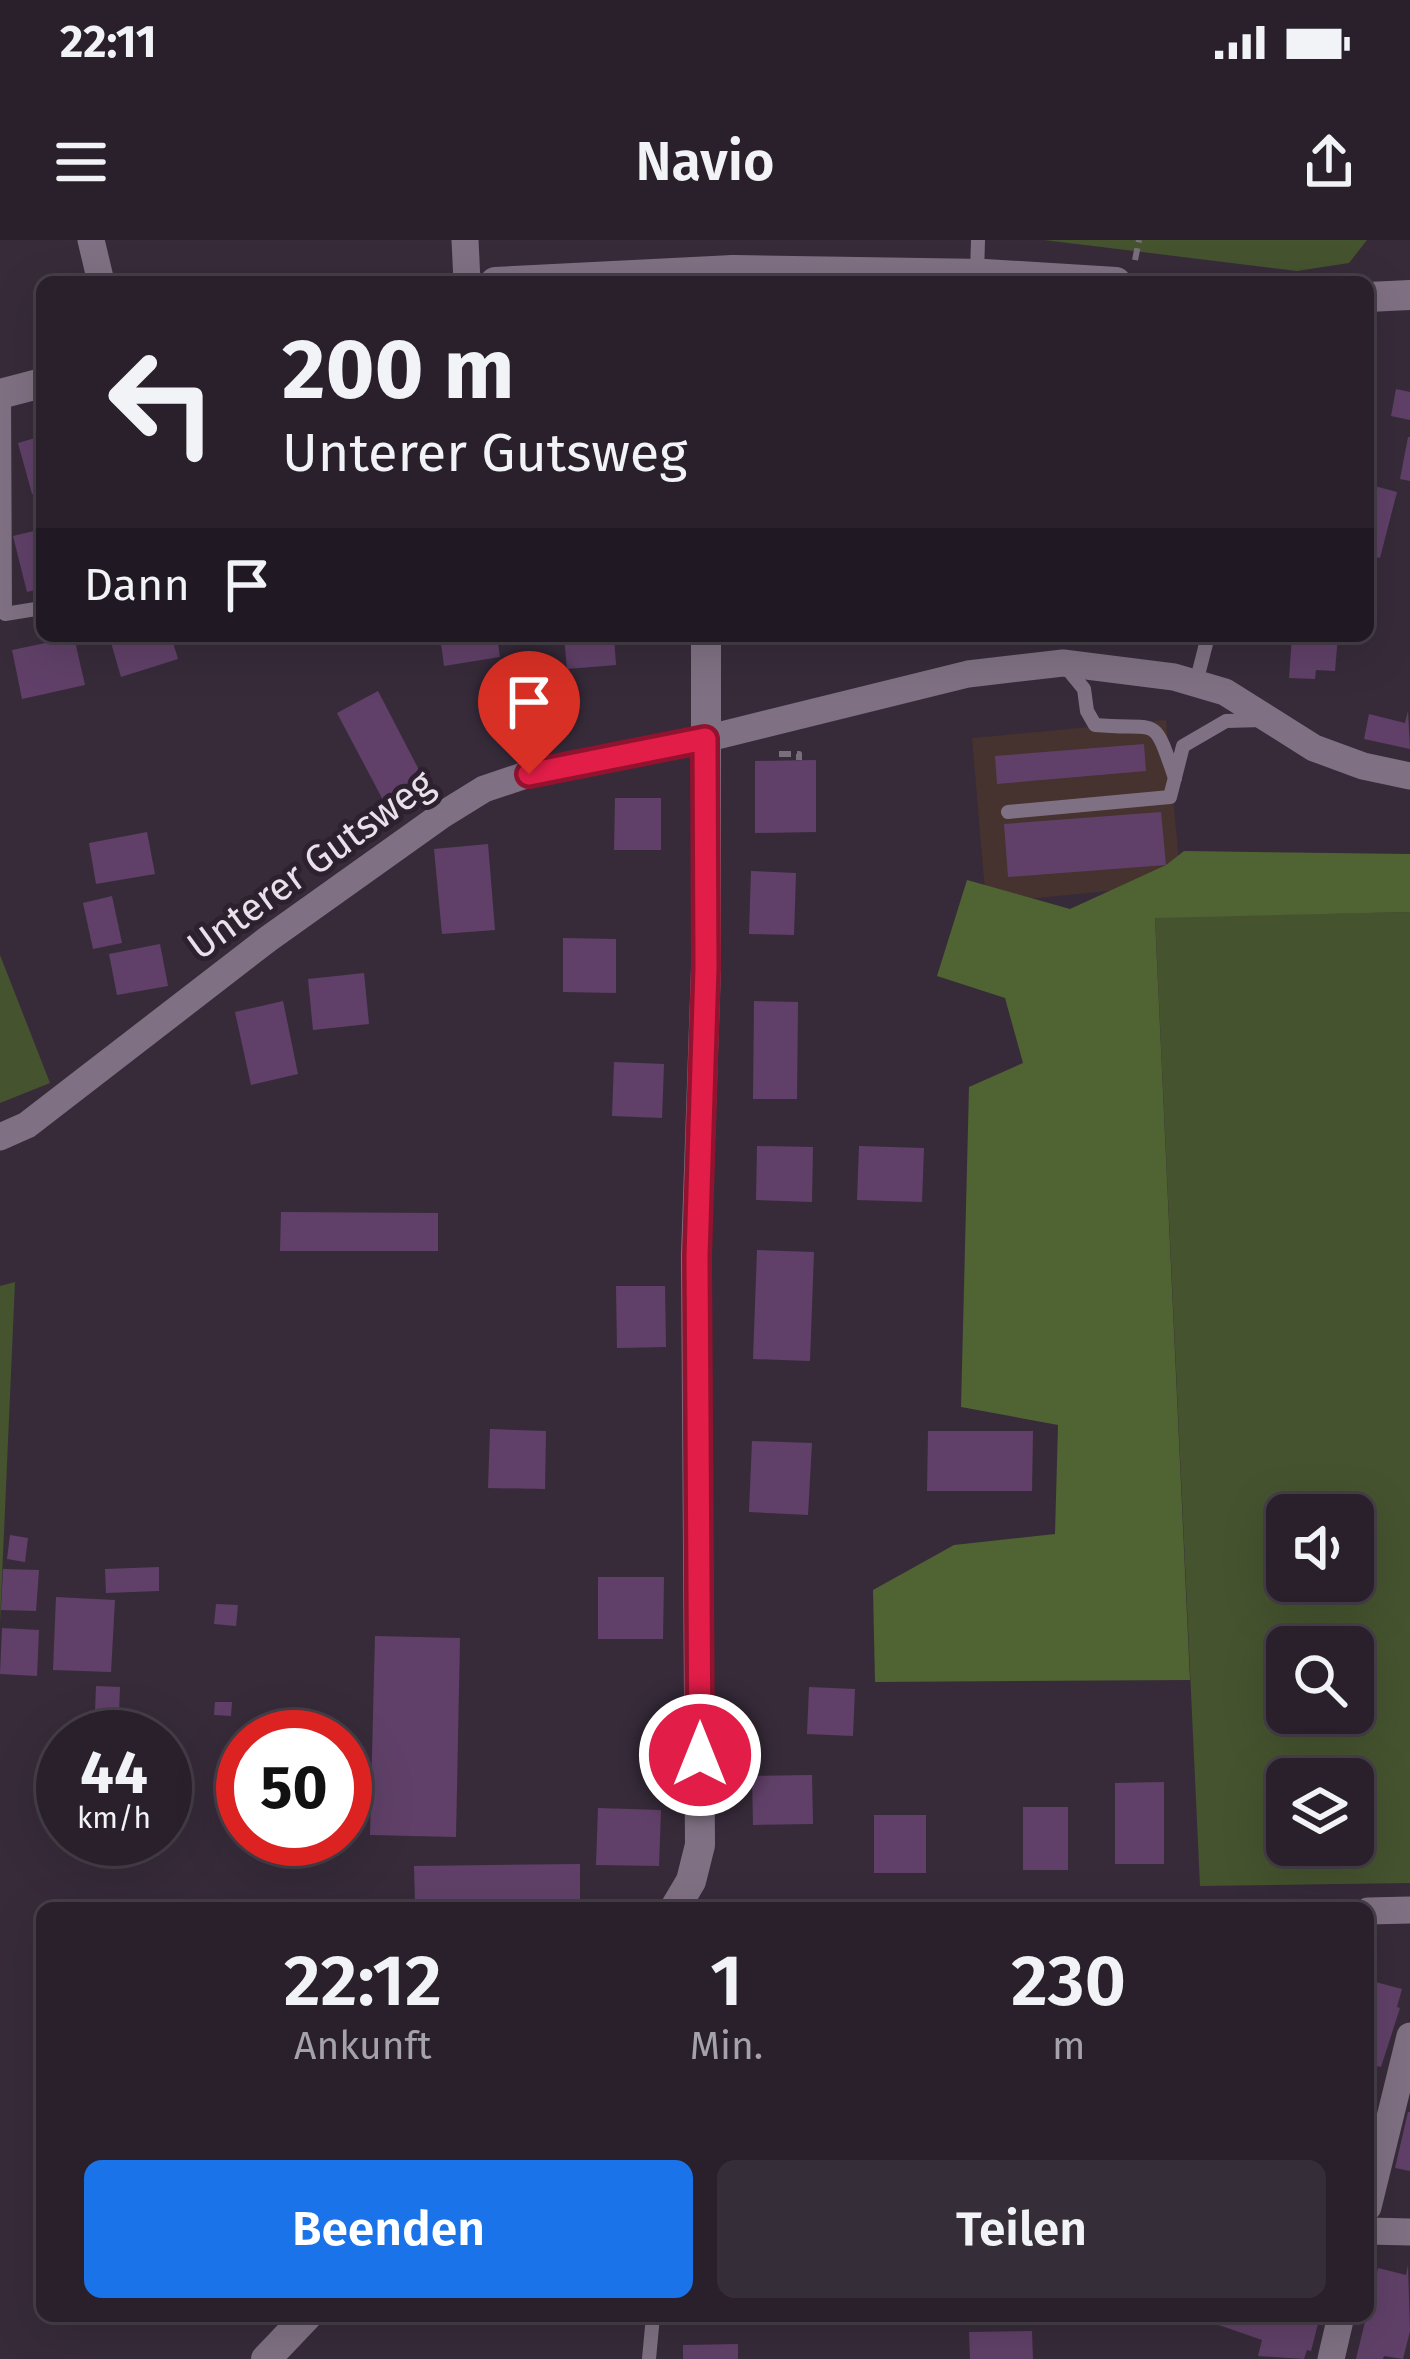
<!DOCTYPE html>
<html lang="de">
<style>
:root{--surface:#29202c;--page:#352d38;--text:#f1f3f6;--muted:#a5a3a9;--line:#453e48;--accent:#1a73e8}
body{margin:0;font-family:"Fira Sans",sans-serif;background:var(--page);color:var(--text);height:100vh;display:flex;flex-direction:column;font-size:45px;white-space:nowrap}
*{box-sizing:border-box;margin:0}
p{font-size:39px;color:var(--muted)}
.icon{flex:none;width:66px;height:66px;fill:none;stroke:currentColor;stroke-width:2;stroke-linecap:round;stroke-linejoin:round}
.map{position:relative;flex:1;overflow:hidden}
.side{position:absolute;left:36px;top:1662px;width:1338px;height:420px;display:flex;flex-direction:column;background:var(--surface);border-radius:18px;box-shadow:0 12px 48px #0002,0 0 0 3px var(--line)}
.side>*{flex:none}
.guide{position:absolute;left:36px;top:36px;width:1338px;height:366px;border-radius:18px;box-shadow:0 12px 48px #0002,0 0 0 3px var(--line);background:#29202c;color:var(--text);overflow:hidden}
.controls{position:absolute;left:1266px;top:1254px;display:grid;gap:24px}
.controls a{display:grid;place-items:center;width:108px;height:108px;border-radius:18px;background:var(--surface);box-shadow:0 12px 48px #0002,0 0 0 3px var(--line);font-size:60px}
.speed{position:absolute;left:36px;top:1470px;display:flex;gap:24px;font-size:60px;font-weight:700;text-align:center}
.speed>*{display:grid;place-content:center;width:156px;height:156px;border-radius:50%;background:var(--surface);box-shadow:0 12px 48px #0002,0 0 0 3px var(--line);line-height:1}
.speed small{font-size:30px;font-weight:400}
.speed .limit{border:18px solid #d22;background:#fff;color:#111}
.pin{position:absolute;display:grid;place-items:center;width:102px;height:102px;color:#fff;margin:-123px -51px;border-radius:50% 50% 50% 0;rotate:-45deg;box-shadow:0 0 12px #0007}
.pin .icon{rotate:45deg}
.me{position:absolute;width:132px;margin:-66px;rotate:0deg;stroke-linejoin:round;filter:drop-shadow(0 0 9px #0008)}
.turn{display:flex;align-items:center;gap:42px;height:252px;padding:0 48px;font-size:54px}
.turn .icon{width:156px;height:156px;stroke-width:2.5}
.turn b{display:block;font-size:84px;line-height:102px}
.then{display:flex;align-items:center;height:114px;padding:0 48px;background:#0003;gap:24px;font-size:45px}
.eta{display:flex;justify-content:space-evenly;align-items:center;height:204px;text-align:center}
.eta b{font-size:72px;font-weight:600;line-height:84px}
.button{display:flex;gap:24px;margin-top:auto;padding:24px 48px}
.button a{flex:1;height:138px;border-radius:18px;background:var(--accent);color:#fff;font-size:48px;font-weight:600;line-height:138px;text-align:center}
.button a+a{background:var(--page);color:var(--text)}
.status{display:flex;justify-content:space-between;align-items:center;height:84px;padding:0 60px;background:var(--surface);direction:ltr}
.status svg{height:33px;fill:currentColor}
header{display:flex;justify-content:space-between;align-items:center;height:156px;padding:0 48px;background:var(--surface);font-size:54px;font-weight:600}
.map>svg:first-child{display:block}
.industrial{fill:#46322e}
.green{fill:#45532f;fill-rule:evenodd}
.forest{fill:#506332}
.building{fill:#604068}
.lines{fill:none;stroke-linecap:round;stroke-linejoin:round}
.path{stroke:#796f7c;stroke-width:6;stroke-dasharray:12 6;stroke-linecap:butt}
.service{stroke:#7f7183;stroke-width:14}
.minor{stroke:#7f7183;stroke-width:27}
.tertiary{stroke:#7f7183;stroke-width:30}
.secondary{stroke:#7f7183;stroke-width:30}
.route-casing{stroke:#92132f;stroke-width:30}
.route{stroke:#e11d48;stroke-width:21}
.labels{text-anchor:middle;stroke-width:10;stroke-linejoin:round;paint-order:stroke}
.street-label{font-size:39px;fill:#e8e0ea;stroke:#2d2130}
</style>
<div class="status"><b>22:11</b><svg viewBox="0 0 49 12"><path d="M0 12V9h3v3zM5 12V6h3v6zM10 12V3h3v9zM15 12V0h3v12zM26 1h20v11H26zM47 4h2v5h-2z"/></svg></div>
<header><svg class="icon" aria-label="menu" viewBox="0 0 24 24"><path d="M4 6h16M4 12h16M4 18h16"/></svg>Navio<svg class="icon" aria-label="share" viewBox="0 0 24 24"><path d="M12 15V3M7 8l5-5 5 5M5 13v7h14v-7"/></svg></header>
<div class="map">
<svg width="1410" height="2119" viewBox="0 0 1410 2119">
<rect width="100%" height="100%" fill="#372b3a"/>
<polygon class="industrial" points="1166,480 1181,644 986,663 972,498"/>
<g class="green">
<polygon points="1044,0 1367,0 1349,23 1297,31"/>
<path d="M 1410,672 L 1410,1643 L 1200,1646 L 1155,677 ZM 1287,1275 L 1353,1275 L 1353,1341 L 1287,1341 ZM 1287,1407 L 1353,1407 L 1353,1473 L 1287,1473 ZM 1287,1539 L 1353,1539 L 1353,1605 L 1287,1605 Z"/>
<polygon points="0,715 50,843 0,863"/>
<polygon points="15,1042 0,1383 0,1046"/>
</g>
<polygon class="forest" points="1184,611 1410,614 1410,672 1155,678 1190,1440 875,1442 873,1350 954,1305 1055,1294 1058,1185 961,1167 969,847 1023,823 1005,758 937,736 967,640 1070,669 1166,625"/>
<g class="building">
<polygon points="1396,149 1410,152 1410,180 1391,176"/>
<polygon points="42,196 42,251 32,254 18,203"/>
<polygon points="1408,197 1410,197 1410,241 1400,239"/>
<polygon points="1371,245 1397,252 1380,318 1368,315"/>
<polygon points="42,289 42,348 27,352 13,296"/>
<polygon points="109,396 171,396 178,419 121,437"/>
<polygon points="440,396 497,396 500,417 444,426"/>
<polygon points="564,396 614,396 616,425 567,429"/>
<polygon points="1292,396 1338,396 1335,431 1316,430 1315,439 1289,438"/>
<polygon points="74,397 85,445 22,459 12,410"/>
<polygon points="495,430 565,441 556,502 486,491"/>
<polygon points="378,451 432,555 392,577 337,473"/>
<polygon points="1408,471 1410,509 1364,499 1369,474 1405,483"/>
<polygon points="1144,504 1146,531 997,544 995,516"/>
<polygon points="816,520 816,592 755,593 755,521"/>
<polygon points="615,558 661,558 661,610 614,610"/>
<polygon points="1161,572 1166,625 1008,637 1004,584"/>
<polygon points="147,592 155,634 96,644 89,603"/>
<polygon points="488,604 495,690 442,694 434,609"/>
<polygon points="751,631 796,633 794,695 749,694"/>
<polygon points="112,656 122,703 93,709 83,663"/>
<polygon points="563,698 616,699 616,753 563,752"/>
<polygon points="160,704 168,746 117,755 109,714"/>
<polygon points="364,733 369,784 313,790 308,739"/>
<polygon points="283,761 298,834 251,845 235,772"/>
<polygon points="754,761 798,762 797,859 753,859"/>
<polygon points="614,822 664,824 662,878 612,876"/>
<polygon points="757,906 813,907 812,962 756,960"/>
<polygon points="859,906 924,908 922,962 857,960"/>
<polygon points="281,972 438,973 438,1011 280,1011"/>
<polygon points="757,1010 814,1012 810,1121 753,1119"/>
<polygon points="616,1046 665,1046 666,1107 617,1108"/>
<polygon points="490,1189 546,1191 545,1249 488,1248"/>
<polygon points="928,1191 1033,1191 1032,1251 927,1251"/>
<polygon points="752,1201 812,1203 808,1275 749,1272"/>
<polygon points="10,1295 28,1298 25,1322 7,1319"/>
<polygon points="159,1327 159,1351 106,1353 105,1329"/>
<polygon points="3,1329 39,1330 36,1371 1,1370"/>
<polygon points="598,1337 664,1337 663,1399 598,1399"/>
<polygon points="56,1357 115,1360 111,1432 53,1430"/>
<polygon points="216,1364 238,1365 236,1386 214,1384"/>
<polygon points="2,1388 39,1390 37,1436 0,1434"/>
<polygon points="375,1396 460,1398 456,1597 370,1595"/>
<polygon points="96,1446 120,1447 119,1473 95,1472"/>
<polygon points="809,1447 855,1449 853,1496 807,1494"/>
<polygon points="215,1462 232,1462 231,1476 214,1475"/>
<polygon points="812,1535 813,1584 753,1585 752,1536"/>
<polygon points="1164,1542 1164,1624 1115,1624 1115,1543"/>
<rect x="1023" y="1567" width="45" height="63"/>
<polygon points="598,1568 661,1570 659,1626 596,1625"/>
<rect x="874" y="1575" width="52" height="58"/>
<polygon points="580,1624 580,1660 415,1662 414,1626"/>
<polygon points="1368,1740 1402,1749 1397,1767 1400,1768 1381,1827 1368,1824"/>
<polygon points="1408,1872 1410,1872 1410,1931 1395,1928"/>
<polygon points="1408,2025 1410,2091 1403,2119 1384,2116 1383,2119 1356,2119 1378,2028 1406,2035"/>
<polygon points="1215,2076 1320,2076 1311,2111 1307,2110 1304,2119 1258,2116 1262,2100 1213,2083"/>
<polygon points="1032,2091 1033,2119 970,2119 969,2092"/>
<polygon points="738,2104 738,2119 683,2119 683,2105"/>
</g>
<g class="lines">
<g class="path">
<polyline points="1135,20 1139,0"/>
<polyline points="779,514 799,514 799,520"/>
</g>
<g class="service">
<polyline points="977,34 978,0"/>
<polyline points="4,153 5,374 42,368"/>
<path d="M 1066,427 L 1084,449 L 1087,471 L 1095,485 C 1161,491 1152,472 1175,538"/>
<polyline points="1196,443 1208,396"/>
<polyline points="1008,572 1170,557 1183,506 1226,481 1262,480"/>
<polyline points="649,2119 653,2076"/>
</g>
<g class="minor">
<polyline points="91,0 101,42"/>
<polyline points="465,0 467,42"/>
<polyline points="0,897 27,885 268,699 442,575 484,549 529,534 705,499 968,434 1063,423 1174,437 1225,452 1314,508 1363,526 1410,536"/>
<polyline points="1368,1671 1410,1670"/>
<polyline points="1368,1967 1410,1796"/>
<polyline points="1368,1991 1410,1992"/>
<polyline points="1331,2119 1341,2076"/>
</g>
<g class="tertiary">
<polyline points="495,42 733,30"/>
<polyline points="0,154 42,143"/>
</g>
<g class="secondary">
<polyline points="732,42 733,30 985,34 1116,42"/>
<polyline points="1368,57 1410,55"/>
<polyline points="675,1668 691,1641 700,1605 696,1016 706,728 706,396"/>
<polyline points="266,2119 307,2076"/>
</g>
</g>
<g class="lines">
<g class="route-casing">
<polyline id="route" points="529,534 705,499 706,728 697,1016 700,1515"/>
</g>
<use href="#route" class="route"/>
</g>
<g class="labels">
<g class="street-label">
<text transform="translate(310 624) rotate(-36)" y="14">Unterer Gutsweg</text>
</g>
</g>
</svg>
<div class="controls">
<a><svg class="icon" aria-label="sound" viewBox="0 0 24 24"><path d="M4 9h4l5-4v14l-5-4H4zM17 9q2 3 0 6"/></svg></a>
<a><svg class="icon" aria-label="search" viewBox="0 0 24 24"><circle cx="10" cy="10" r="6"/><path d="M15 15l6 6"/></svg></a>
<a><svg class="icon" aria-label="layers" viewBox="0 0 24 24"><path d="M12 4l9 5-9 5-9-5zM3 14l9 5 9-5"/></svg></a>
</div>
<div class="speed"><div>44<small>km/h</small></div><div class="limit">50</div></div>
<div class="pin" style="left:529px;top:534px;background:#d93025"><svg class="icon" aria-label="arrive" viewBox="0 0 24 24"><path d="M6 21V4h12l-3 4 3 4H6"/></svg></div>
<svg class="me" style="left:700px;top:1515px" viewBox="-20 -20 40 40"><circle r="17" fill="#e11d48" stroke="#fff" stroke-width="3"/><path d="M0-11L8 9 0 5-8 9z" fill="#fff"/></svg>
<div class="guide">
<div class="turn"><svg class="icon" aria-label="left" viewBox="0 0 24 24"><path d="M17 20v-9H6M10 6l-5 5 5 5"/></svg><div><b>200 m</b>Unterer Gutsweg</div></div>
<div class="then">Dann<svg class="icon" aria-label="arrive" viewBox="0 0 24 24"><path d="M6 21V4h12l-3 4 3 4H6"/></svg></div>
</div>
<section class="side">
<div class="eta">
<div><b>22:12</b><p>Ankunft</p></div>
<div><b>1</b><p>Min.</p></div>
<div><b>230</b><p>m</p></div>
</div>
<div class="button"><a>Beenden</a><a>Teilen</a></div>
</section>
</div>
